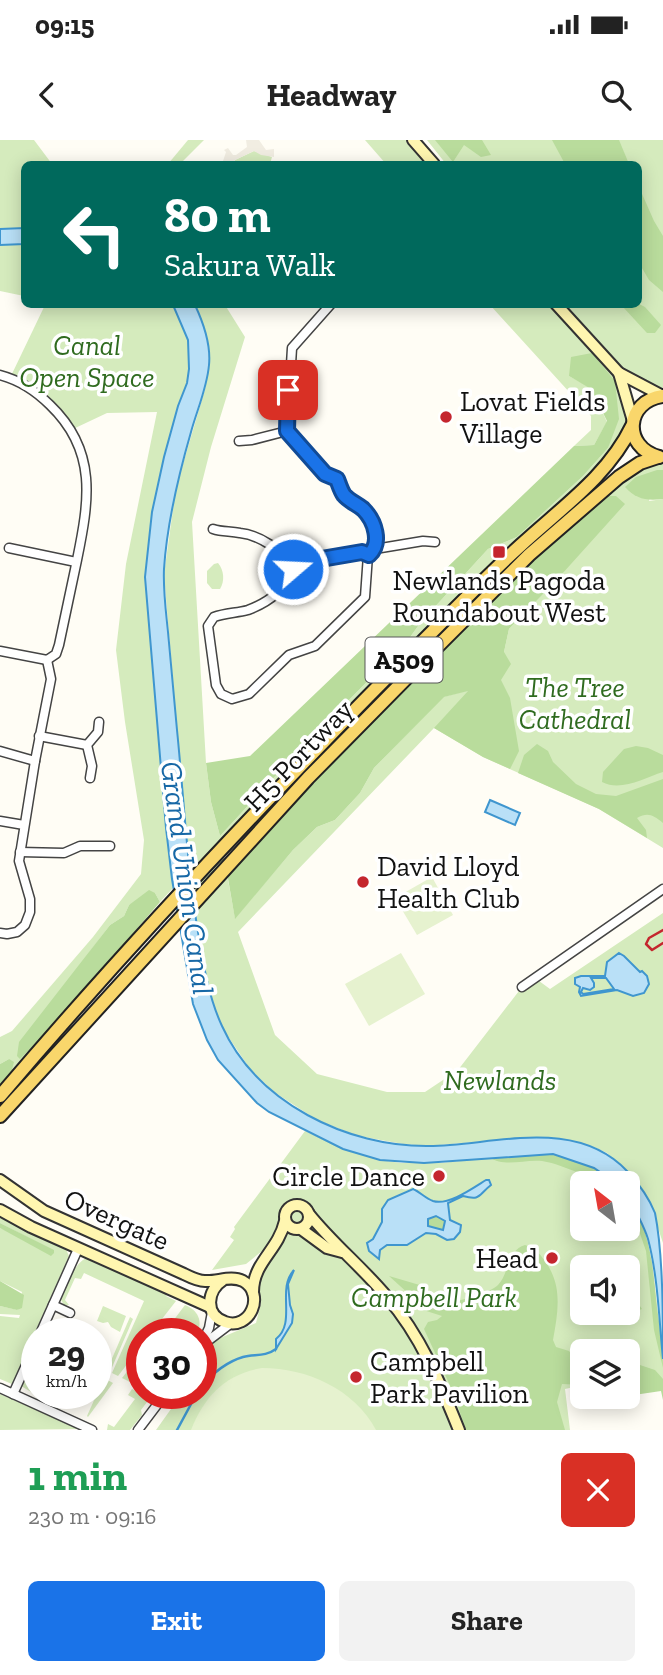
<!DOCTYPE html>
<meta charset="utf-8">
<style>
:root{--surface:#fff;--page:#f2f2f2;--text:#222;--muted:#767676;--accent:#1a73e8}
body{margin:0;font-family:"Zilla Slab",serif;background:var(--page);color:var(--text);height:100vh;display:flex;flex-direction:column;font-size:26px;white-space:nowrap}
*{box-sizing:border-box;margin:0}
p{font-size:23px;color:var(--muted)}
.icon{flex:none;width:38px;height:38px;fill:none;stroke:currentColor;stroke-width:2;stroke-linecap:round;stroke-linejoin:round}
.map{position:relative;height:1290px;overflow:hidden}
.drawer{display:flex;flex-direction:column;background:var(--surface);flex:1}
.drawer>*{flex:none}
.banner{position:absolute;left:21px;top:21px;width:621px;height:147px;border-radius:10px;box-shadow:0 4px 18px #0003;background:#00695c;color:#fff;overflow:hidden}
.needle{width:46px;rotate:329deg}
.buttons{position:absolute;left:570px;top:1031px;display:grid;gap:14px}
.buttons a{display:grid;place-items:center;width:70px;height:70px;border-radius:10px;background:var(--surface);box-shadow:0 4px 18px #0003;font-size:35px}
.speed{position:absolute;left:21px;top:1178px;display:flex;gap:14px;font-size:35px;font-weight:700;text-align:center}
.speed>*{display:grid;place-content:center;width:91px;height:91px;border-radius:50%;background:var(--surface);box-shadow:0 4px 18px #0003;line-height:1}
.speed small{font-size:18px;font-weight:400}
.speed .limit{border:10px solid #d22;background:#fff;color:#111}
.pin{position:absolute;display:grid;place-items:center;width:60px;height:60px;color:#fff;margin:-30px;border-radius:14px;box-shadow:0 4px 10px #0006}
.me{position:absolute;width:77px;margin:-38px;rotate:71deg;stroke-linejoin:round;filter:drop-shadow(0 0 5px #0008)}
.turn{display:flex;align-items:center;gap:24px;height:147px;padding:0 28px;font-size:32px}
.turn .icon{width:91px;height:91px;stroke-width:2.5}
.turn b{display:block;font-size:49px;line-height:60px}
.round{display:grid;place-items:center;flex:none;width:74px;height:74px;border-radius:10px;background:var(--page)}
.head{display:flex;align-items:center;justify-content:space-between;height:119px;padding:0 28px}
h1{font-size:42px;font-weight:800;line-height:52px;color:#1e9e55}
.action{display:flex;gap:14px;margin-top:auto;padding:14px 28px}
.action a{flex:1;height:80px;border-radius:10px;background:var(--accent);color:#fff;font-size:28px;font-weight:800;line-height:80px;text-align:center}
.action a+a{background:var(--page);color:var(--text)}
.status{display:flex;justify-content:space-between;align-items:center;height:49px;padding:0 35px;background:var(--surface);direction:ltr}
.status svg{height:19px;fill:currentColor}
header{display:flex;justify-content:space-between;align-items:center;height:91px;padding:0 28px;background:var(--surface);font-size:32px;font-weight:800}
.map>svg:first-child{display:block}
.green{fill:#d5ebbd;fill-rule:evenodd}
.forest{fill:#b9dc9c}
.pitch{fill:#e6f2cf}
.plaza{fill:#f1ede2}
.water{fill:#b9e0f7;stroke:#3f96cf;stroke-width:2;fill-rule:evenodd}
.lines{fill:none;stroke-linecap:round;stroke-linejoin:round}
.stream{stroke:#3f96cf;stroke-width:2.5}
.street-casing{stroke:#444;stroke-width:11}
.secondary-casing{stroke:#333;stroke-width:14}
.primary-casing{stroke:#222;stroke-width:16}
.street{stroke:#fff;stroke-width:8}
.secondary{stroke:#fff6b0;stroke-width:10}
.primary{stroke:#f9d66b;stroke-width:12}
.rail{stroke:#c4262e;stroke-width:2.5}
.route-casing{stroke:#114b97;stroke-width:18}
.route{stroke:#1a73e8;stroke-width:12}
.poi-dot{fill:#c4262e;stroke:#fff;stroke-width:2.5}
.labels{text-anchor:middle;stroke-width:7;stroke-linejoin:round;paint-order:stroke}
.shield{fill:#fff;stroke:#585858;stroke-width:2}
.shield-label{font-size:26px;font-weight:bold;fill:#111}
.park-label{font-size:28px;font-style:italic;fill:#2f6b1f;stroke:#fff}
.poi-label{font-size:28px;fill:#111;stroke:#fff;text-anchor:start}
.street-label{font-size:28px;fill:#111;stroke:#fff}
.water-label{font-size:30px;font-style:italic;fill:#1768a6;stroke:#fff}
</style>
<div class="status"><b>09:15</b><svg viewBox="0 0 49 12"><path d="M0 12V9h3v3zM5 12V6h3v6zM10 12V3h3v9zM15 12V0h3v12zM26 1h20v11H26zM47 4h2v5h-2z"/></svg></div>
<header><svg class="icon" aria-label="back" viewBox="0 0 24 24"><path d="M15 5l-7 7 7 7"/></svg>Headway<svg class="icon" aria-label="search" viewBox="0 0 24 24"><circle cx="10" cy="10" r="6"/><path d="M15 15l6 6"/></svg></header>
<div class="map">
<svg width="663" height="1290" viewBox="0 0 663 1290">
<rect width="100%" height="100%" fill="#fffdf5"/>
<g class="green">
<polygon points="0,0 34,0 52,24 24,24 24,88 0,89"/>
<polygon points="188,0 204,0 180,24 168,24"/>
<polygon points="365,0 406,0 425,24 386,24"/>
<polygon points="427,0 663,0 663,256 620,234 633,281 617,313 222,707 235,778 293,710 317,687 335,680 360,653 374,628 443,557 469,550 504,512 509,489 553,444 605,356 624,339 641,329 660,323 663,323 663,330 657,330 649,361 663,359 663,708 599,669 483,617 434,588 238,792 275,895 317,934 387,952 425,952 458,930 522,847 535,838 550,849 663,773 663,1103 649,1061 632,1036 607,1013 594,1007 534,997 428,1006 403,1004 358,996 317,980 274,952 250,929 221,886 207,845 188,723 164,434 176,348 205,249 210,223 206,196 195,165 225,165 245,197 211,307 192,382 206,623 211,662 220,696 293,617 408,500 421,482 488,409 517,397 583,336 608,308 615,241 569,236 591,248 607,282 594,305 574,306 591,290 591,276 490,165 639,164 639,24 446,24"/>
<polygon points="254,11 272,17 270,24 234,24 235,20"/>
<polygon points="24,104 24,156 0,151 0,105"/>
<polygon points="45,165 173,165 188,200 189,229 187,243 178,266 164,317 152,372 145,437 166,688 173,748 160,762 155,753 129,765 124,776 110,785 88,814 98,829 129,797 119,819 0,947 9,919 0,924 0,897 12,891 93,797 141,734 144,700 125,582 116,510 126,424 157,272 107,273 71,290 63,277 10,238"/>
<path d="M 218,423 C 224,430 225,441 220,449 L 212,449 L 207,443 L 207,431 L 214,424 Z"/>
<path d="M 305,991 L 343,1009 L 380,1020 L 401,1023 L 441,1023 L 540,1013 L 616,1043 L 583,1043 L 583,1088 L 628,1088 L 628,1057 L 652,1122 L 663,1219 L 663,1246 L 628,1241 L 628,1211 L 583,1211 L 583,1245 L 565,1249 L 570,1290 L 156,1290 L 181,1255 L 178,1253 L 201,1253 L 201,1206 L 256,1183 L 261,1163 L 254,1158 L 268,1115 L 262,1111 L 246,1124 L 212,1130 L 234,1100 L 230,1097 L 235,1089 L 234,1087 ZM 583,1127 L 628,1127 L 628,1172 L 583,1172 Z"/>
<polygon points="0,1074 65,1107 69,1116 12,1244 0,1239 0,1176 19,1178 20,1175 0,1174 0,1166 18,1170 22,1152 0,1141 0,1088 54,1111 0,1083"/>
<path d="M 90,1117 L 168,1153 L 166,1156 L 176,1161 L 151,1193 L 142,1194 L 142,1205 L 118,1236 L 112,1233 L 144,1161 L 84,1133 L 81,1139 L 75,1138 L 65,1160 L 69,1165 L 64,1165 L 61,1160 C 67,1146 74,1120 90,1117 Z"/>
<path d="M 185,1165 C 198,1170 203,1181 197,1193 L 164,1193 Z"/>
<polygon points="103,1166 126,1176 120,1192 111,1187 108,1182 103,1183 97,1181"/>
<polygon points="130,1177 133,1179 110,1232 107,1230"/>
<polygon points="37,1211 37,1230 30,1244 37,1253 39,1253 38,1256 21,1246"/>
<polygon points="142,1213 142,1248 122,1238"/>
<polygon points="104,1238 113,1243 88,1277 87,1276"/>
<polygon points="132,1249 150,1258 141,1270 142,1275 130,1290 107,1290 108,1284 114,1287 135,1259 128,1255"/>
<polygon points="0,1254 79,1289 0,1290"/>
</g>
<g class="forest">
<polygon points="435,0 482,0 491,15 481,17 464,5 453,22"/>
<polygon points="552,0 619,0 629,24 565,24"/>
<polygon points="639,47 654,81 663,96 663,152 649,140 639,123"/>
<polygon points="639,164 645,167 661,185 655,193 647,193 623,167"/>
<polygon points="592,213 615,241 619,279 608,308 583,336 517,397 488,409 421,482 408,500 293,617 220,696 211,662 206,623 250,616 574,306 594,305 607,281 591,249 569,236 571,217"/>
<path d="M 657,330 L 663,330 L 663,359 C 646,361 636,359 625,347 L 636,337 Z"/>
<polygon points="597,356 616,356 625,364 553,444 509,489 504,512 511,524 501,540 510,558 519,611 510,629 483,617 434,588 468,551 444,557 374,628 360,653 335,680 317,687 293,710 235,779 226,727 308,638"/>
<path d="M 537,604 L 548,611 L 553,622 L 576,644 L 596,654 L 616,656 L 663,639 L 663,683 C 653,675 648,672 637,678 L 646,690 L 647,698 L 599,669 L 518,633 L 524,615 Z"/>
<path d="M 636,606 L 648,608 L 663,615 L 663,632 C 644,638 621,652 602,642 L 603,632 L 624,609 Z"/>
<polygon points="149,750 155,753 160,762 61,877 20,919 17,916 19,902 110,785 124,776 129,765"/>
<polygon points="9,919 14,922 10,937 0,947 0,924"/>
<path d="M 540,1013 C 568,1014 594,1026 616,1043 C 593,1043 568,1025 542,1021 C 524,1019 505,1028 489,1017 Z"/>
<path d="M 628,1057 C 651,1090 653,1129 657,1168 C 660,1188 663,1208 663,1228 L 654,1190 L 646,1111 L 637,1085 L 628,1073 Z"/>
<polygon points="439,1076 446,1082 443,1090 428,1086 428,1079"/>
<polygon points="0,1083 54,1110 54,1113 51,1116 0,1088"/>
<path d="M 525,1105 C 535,1108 539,1113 545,1121 C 563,1146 558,1172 553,1200 L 556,1207 L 569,1211 L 576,1220 L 576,1223 L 583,1225 L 583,1245 L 562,1244 L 557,1262 L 565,1290 L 466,1290 L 453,1252 L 424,1189 L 428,1182 L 437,1180 L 442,1176 L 417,1168 L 410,1155 L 389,1136 L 423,1146 C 427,1153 430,1160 438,1162 C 450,1165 489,1154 498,1145 C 509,1134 507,1110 525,1105 Z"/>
<polygon points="0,1141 24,1155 22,1168 17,1170 0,1166"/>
<polygon points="628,1149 642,1169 634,1172 628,1168"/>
<polygon points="628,1221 655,1230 663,1239 663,1260 661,1251 634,1255 628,1253"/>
</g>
<g class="pitch">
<polygon points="432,737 453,775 417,795 395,758"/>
<polygon points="401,813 425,854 369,886 345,844"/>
<path d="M 262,1228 C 307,1228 354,1249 376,1290 L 191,1290 C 204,1257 225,1234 262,1228 Z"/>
</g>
<polygon class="plaza" points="246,0 259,0 266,10 274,9 274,17 261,15 254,11 235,20 234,24 222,24 226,12 224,10 228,8 233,15 236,15 247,7"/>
<g class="water">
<polygon points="24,88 24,104 0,105 0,89"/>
<path d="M 173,165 L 195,165 C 203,182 211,205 209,225 C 207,248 197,270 191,292 C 178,337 167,383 164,429 C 163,450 166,472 168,492 C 171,525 174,557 177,590 C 184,659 187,729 199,798 C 204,828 209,858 222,886 C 257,963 347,1007 429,1006 C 496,1005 576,976 628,1032 C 639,1044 649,1058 655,1073 C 663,1113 663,1175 663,1219 C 659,1179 658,1137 648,1099 C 642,1079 628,1063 628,1043 L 616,1043 L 594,1028 L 553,1014 L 424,1023 L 380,1020 L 343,1009 L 269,972 L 257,963 L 218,920 L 207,900 L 193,864 L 172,739 L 166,688 L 145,437 L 152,372 L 164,317 L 178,266 L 187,243 L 189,229 L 188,200 Z"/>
<polygon points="490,660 520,673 515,685 485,672"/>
<path d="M 619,813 L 624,816 L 640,832 L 642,831 L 647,836 L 649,844 L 644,853 L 633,856 L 617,850 L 581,856 L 579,852 L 580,847 L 575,844 L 575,838 L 581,836 L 605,836 L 607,822 ZM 591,838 L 606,838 L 614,849 L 583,854 L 581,852 L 583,848 L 590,850 L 594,847 L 594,843 Z"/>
<path d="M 486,1040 L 489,1040 L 491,1045 C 478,1055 481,1061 463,1056 L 448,1063 L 450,1080 L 461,1085 L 460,1092 L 454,1099 L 447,1100 L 436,1094 L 426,1093 L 407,1105 L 387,1105 L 380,1110 L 379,1119 L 369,1111 L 367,1103 L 373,1099 L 382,1082 L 382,1069 L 388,1060 L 413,1049 C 420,1052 425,1058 433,1061 C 448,1066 473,1048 486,1040 ZM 436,1076 L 445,1081 L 443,1090 L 428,1086 L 428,1079 Z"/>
<path d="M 294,1130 L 288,1144 L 290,1165 L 293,1174 L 292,1183 L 276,1209 L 276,1199 C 297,1182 276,1149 294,1130 Z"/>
</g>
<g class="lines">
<g class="stream">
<path d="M 201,1247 C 212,1234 226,1222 243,1217 C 255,1214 265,1217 276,1209"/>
<polyline points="177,1290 197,1253"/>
</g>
<g class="street-casing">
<g id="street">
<path d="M 0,235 C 19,240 36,251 50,265 C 98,311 89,361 77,420 C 71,448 65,477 59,505 L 56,514 L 47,520"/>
<polyline points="239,301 252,300 287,291"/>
<path d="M 213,389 C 222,392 230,391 240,393 C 260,395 280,410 292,424 L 361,412 L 368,415"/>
<polyline points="9,408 76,422"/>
<polyline points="375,409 423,401 435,402"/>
<path d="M 292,424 C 293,446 267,463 248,470 C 237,473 225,473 214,477 L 208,486 L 216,545 L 221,554 L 232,559 L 249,554 L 289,515 L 315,506 L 365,457 L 368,415 C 382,403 375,381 363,369 C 357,364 349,361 344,355 C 341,351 339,344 337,339 L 325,334 L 287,291 L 292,208 L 331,164"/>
<polyline points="0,511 47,520"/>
<polyline points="39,596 87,605"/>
<polyline points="0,611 35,621"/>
<polyline points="90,638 92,626 87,605 98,592 99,582"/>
<polyline points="0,681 24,685"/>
<polyline points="20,712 64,713 80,706 110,706"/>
<polyline points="0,793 7,794 17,792 25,785 30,772 30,759 19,721 35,621 51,539 47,520"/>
<polyline points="522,847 663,749"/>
<polyline points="53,1165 70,1173"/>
<polyline points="40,1194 78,1109"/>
<polyline points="202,1203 209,1188 212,1172"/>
<polyline points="201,1206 230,1184"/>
<polyline points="0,1248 92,1290"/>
<polyline points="13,1254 37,1201"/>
<polyline points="138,1290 166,1253"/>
</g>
</g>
<g class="secondary-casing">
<g id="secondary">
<polyline points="413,0 434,24"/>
<polyline points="556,164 619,233 661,255"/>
<polyline points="619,233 633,281"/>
<path d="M 0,1040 L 44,1071 L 184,1134 C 190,1137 198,1141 205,1141 C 217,1142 231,1135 243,1141 C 266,1154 250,1191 225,1182 C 204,1175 207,1150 223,1140"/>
<circle cx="297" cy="1077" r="12"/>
<polyline points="0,1070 31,1087 210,1167"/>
<path d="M 309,1074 C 333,1104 363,1128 387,1157 C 421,1196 440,1243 459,1290"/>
<polyline points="301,1089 327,1108 342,1112"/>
<path d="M 253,1152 C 253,1122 278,1111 285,1081"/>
</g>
</g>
<g class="primary-casing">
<g id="primary">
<path d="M 659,317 C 622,307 625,261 663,256"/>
<path d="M 0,956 C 137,795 281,643 430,494 C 460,464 490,433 521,405 C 561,368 608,336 632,286"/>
<polyline points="0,976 308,638 443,501 529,415 619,337 640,323 658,317"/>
</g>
</g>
<use href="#street" class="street"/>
<use href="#secondary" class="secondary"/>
<use href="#primary" class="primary"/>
<polyline class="rail" points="663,790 649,798 646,804 652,810 663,803"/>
</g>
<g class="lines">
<g class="route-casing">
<path id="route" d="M 288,250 L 287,291 L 325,334 L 337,339 C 339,344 341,351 344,355 C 349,361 357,364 363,369 C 375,381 382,403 369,415 L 362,412 L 292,424 L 293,429"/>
</g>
<use href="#route" class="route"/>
</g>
<g class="poi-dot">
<circle cx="446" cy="277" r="7"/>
<rect x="492" y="405" width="14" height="14" rx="3.5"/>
<circle cx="363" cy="742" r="7"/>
<circle cx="439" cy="1036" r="7"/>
<circle cx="552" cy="1118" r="7"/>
<circle cx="356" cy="1237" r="7"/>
</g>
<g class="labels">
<rect class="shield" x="365.5" y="497.5" width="77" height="45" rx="5"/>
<g class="shield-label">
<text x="404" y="529">A509</text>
</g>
<g class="park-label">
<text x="87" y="215">Canal<tspan x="87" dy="32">Open Space</tspan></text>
<text x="575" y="557">The Tree<tspan x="575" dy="32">Cathedral</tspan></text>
<text x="500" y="950">Newlands</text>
<text x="434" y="1167">Campbell Park</text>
</g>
<g class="poi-label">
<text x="460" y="271">Lovat Fields<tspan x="460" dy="32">Village</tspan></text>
<text x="499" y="450" text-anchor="middle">Newlands Pagoda<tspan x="499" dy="32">Roundabout West</tspan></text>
<text x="377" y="736">David Lloyd<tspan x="377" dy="32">Health Club</tspan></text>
<text x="425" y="1046" text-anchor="end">Circle Dance</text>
<text x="538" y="1128" text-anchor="end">Head</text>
<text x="370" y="1231">Campbell<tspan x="370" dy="32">Park Pavilion</tspan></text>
</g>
<g class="street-label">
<text transform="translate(298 615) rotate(-46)" y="10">H5 Portway</text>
<text transform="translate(117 1079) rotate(24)" y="10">Overgate</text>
</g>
<g class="water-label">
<text transform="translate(187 738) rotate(82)" y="10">Grand Union Canal</text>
</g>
</g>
</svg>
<div class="buttons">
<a><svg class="needle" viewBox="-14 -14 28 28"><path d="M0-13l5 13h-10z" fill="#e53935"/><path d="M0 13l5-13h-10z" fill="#767676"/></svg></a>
<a><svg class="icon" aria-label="sound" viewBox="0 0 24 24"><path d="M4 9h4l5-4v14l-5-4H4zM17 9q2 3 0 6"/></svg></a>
<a><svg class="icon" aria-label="layers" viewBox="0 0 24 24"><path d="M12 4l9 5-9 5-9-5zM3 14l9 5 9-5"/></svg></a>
</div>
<div class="speed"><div>29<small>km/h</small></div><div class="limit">30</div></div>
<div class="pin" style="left:288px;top:250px;background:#d93025"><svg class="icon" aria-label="arrive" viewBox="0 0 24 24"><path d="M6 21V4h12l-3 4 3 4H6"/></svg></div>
<svg class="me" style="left:293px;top:429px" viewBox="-20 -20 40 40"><circle r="17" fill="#1a73e8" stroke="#fff" stroke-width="3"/><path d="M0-11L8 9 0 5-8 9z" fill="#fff"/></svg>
<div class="banner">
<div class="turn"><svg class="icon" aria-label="left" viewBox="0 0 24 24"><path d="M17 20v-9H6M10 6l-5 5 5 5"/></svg><div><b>80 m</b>Sakura Walk</div></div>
</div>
</div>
<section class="drawer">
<div class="head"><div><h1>1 min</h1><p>230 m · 09:16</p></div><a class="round" style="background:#d93025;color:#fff"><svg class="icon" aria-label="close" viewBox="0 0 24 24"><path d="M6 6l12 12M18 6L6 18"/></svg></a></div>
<div class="action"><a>Exit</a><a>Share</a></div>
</section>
